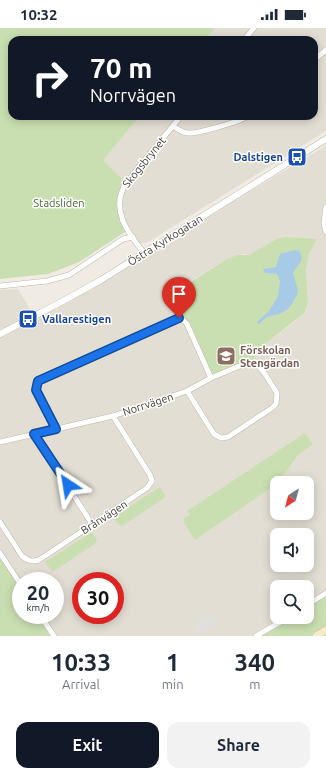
<!DOCTYPE html>
<meta charset="utf-8">
<style>
:root{--surface:#fff;--page:#f2f2f3;--text:#1f2937;--muted:#747a83;--accent:#111827}
body{margin:0;font-family:Ubuntu,sans-serif;background:var(--page);color:var(--text);height:100vh;display:flex;flex-direction:column;font-size:15px;white-space:nowrap}
*{box-sizing:border-box;margin:0}
p{font-size:13px;color:var(--muted)}
.icon{flex:none;width:22px;height:22px;fill:none;stroke:currentColor;stroke-width:2;stroke-linecap:round;stroke-linejoin:round}
.map{position:relative;height:608px;overflow:hidden}
.sheet{display:flex;flex-direction:column;background:var(--surface);flex:1}
.sheet>*{flex:none}
.hud{position:absolute;left:8px;top:8px;width:310px;height:84px;border-radius:12px;box-shadow:0 2px 10px #0003;background:#111827;color:#fff;overflow:hidden}
.needle{width:26px;rotate:216deg}
.controls{position:absolute;left:270px;top:448px;display:grid;gap:8px}
.controls a{display:grid;place-items:center;width:44px;height:44px;border-radius:8px;background:var(--surface);box-shadow:0 2px 10px #0003;font-size:20px}
.speed{position:absolute;left:12px;top:544px;display:flex;gap:8px;font-size:20px;font-weight:700;text-align:center}
.speed>*{display:grid;place-content:center;width:52px;height:52px;border-radius:50%;background:var(--surface);box-shadow:0 2px 10px #0003;line-height:1}
.speed small{font-size:10px;font-weight:400}
.speed .limit{border:6px solid #d22;background:#fff;color:#111}
.pin{position:absolute;display:grid;place-items:center;width:34px;height:34px;color:#fff;margin:-41px -17px;border-radius:50% 50% 50% 0;rotate:-45deg;box-shadow:0 0 4px #0007}
.pin .icon{rotate:45deg}
.me{position:absolute;width:44px;margin:-22px;rotate:327deg;stroke-linejoin:round;filter:drop-shadow(0 0 3px #0008)}
.turn{display:flex;align-items:center;gap:14px;height:84px;padding:0 16px;font-size:18px}
.turn .icon{width:52px;height:52px;stroke-width:2.5}
.turn b{display:block;font-size:28px;line-height:34px}
.eta{display:flex;justify-content:space-evenly;align-items:center;height:68px;text-align:center}
.eta b{font-size:24px;font-weight:700;line-height:28px}
.action{display:flex;gap:8px;margin-top:auto;padding:8px 16px}
.action a{flex:1;height:46px;border-radius:12px;background:var(--accent);color:#fff;font-size:16px;font-weight:700;line-height:46px;text-align:center}
.action a+a{background:var(--page);color:var(--text)}
.status{display:flex;justify-content:space-between;align-items:center;height:28px;padding:0 20px;background:var(--surface);direction:ltr}
.status svg{height:11px;fill:currentColor}
.map>svg:first-child{display:block}
.residential{fill:#e3ded3;fill-rule:evenodd}
.green{fill:#cadfb1}
.parking{fill:#e1dfdc}
.water{fill:#a7cbe6}
.lines{fill:none;stroke-linecap:round;stroke-linejoin:round}
.minor-casing{stroke:#bdb7ab;stroke-width:6}
.tertiary-casing{stroke:#bdb7ab;stroke-width:7}
.secondary-casing{stroke:#cabf99;stroke-width:8}
.minor{stroke:#fff;stroke-width:5}
.tertiary{stroke:#fff;stroke-width:6}
.secondary{stroke:#f7ecc6;stroke-width:7}
.route-casing{stroke:#114b97;stroke-width:10}
.route{stroke:#1a73e8;stroke-width:7}
.labels{text-anchor:middle;stroke-width:3;stroke-linejoin:round;paint-order:stroke}
.transit-label{font-size:11px;font-weight:bold;fill:#164399;stroke:#fff;text-anchor:end}
.street-label{font-size:11px;fill:#413c35;stroke:#fff}
.park-label{font-size:11px;fill:#456b30;stroke:#fff}
.education-label{font-size:11px;font-weight:bold;fill:#785e54;stroke:#fff;text-anchor:start}
</style>
<div class="status"><b>10:32</b><svg viewBox="0 0 49 12"><path d="M0 12V9h3v3zM5 12V6h3v6zM10 12V3h3v9zM15 12V0h3v12zM26 1h20v11H26zM47 4h2v5h-2z"/></svg></div>
<div class="map">
<svg width="326" height="608" viewBox="0 0 326 608">
<rect width="100%" height="100%" fill="#f0ece4"/>
<g class="residential">
<polygon points="215,0 326,0 326,103 161,206 148,214 137,216 128,202 103,132 140,88 314,88 314,12 205,12"/>
<path d="M 326,118 L 326,565 L 307,577 L 307,559 L 277,559 L 277,589 L 289,589 L 256,608 L 54,608 L 40,587 L 55,587 L 55,553 L 21,553 L 0,525 L 0,262 L 18,261 L 34,288 L 77,266 ZM 286,209 L 295,210 L 313,217 L 309,226 L 306,243 L 308,274 L 295,293 L 259,321 L 184,257 L 227,231 L 244,226 L 249,227 L 278,210 ZM 277,455 L 307,455 L 307,485 L 277,485 ZM 277,507 L 307,507 L 307,537 L 277,537 ZM 81,553 L 115,553 L 115,587 L 81,587 Z"/>
</g>
<g class="green">
<polygon points="0,0 215,0 205,12 12,12 12,88 140,88 103,132 126,155 119,178 128,202 79,234 48,246 0,251"/>
<polygon points="286,209 317,211 309,226 306,243 308,274 304,285 259,321 252,335 211,350 184,292 178,262 227,231 238,227 249,227 278,210"/>
<polygon points="305,405 313,416 298,427 282,449 266,463 195,512 184,495 184,490 190,487 187,483"/>
<polygon points="160,459 165,467 164,470 122,498 119,497 113,489"/>
<polygon points="92,504 97,512 96,515 54,543 51,542 45,534"/>
<polygon points="0,525 21,557 21,587 40,587 54,608 0,608"/>
<polygon points="326,565 326,608 256,608 289,589 307,589 307,577"/>
</g>
<polygon class="parking" points="213,586 219,594 198,607 193,598"/>
<path class="water" d="M 295,222 L 299,223 C 306,232 297,237 293,245 L 298,262 L 297,267 L 292,276 L 287,282 L 279,286 L 267,289 L 259,296 L 258,296 L 257,294 L 269,283 L 278,268 L 280,253 L 277,246 L 265,245 L 263,241 L 276,239 L 280,226 Z"/>
<g class="lines">
<g class="minor-casing">
<g id="minor">
<polyline points="244,12 254,0"/>
<polyline points="314,32 326,22"/>
<path d="M 173,98 C 177,101 182,104 187,105 C 197,106 239,94 248,88"/>
<polyline points="326,179 324,195 326,204"/>
<path d="M 144,225 C 127,204 110,181 126,155 L 181,88"/>
<polyline points="0,258 47,253 69,247 123,211 133,209"/>
<path d="M 56,401 L 36,362 L 38,353 L 174,292 C 180,290 183,291 187,296 L 211,350"/>
<polyline points="34,406 92,496"/>
<polyline points="0,414 113,388 187,363 211,350 244,336 252,335 257,336 265,346 277,365 276,376 272,380 228,409 221,410 214,406 187,363"/>
<path d="M 0,494 L 22,528 C 28,533 32,534 39,532 L 147,460 L 152,453 L 150,447 L 113,388"/>
<polyline points="0,525 21,557"/>
<polyline points="307,577 326,565"/>
<polyline points="40,587 54,608"/>
<polyline points="256,608 289,589"/>
</g>
</g>
<g class="tertiary-casing">
<polyline id="tertiary" points="0,306 63,273 101,252 326,111"/>
</g>
<g class="secondary-casing">
<polyline id="secondary" points="316,608 326,602"/>
</g>
<use href="#minor" class="minor"/>
<use href="#tertiary" class="tertiary"/>
<use href="#secondary" class="secondary"/>
</g>
<g class="lines">
<g class="route-casing">
<polyline id="route" points="68,457 34,406 56,401 36,362 38,353 179,290"/>
</g>
<use href="#route" class="route"/>
</g>
<defs>
<g id="bus-square" transform="scale(1)"><rect x="-9" y="-9" width="18" height="18" rx="4" fill="#1a4fb4" stroke="#fff"/><path d="M-5-6H5V4H4V6H2V4H-2V6H-4V4H-5ZM-3.5-4V0h7V-4ZM-3.5 1.2v1.5H-2V1.2ZM2 1.2v1.5H3.5V1.2Z" fill="#fff"/></g>
<g id="school-square" transform="scale(1)"><rect x="-9" y="-9" width="18" height="18" rx="4" fill="#8d6e63" stroke="#fff"/><path d="M0-5L7-2L0 1L-7-2ZM-4 1L0 2.5L4 1V4Q0 6-4 4Z" fill="#fff"/></g>
</defs>
<g fill-rule="evenodd">
<use href="#bus-square" x="297" y="129"/>
<use href="#bus-square" x="28" y="291"/>
<use href="#school-square" x="226" y="328"/>
</g>
<g class="labels">
<g class="transit-label">
<text x="283" y="133">Dalstigen</text>
<text x="42" y="295" text-anchor="start">Vallarestigen</text>
</g>
<g class="street-label">
<text transform="translate(144 134) rotate(-51)" y="4">Skogsbrynet</text>
<text transform="translate(165 212) rotate(-32)" y="4">Östra Kyrkogatan</text>
<text transform="translate(148 376) rotate(-18)" y="4">Norrvägen</text>
<text transform="translate(104 489) rotate(-33)" y="4">Brånvägen</text>
</g>
<g class="park-label">
<text x="59" y="179">Stadsliden</text>
</g>
<g class="education-label">
<text x="240" y="326">Förskolan<tspan x="240" dy="13">Stengärdan</tspan></text>
</g>
</g>
</svg>
<div class="controls">
<a><svg class="needle" viewBox="-14 -14 28 28"><path d="M0-13l5 13h-10z" fill="#e53935"/><path d="M0 13l5-13h-10z" fill="#747a83"/></svg></a>
<a><svg class="icon" aria-label="sound" viewBox="0 0 24 24"><path d="M4 9h4l5-4v14l-5-4H4zM17 9q2 3 0 6"/></svg></a>
<a><svg class="icon" aria-label="search" viewBox="0 0 24 24"><circle cx="10" cy="10" r="6"/><path d="M15 15l6 6"/></svg></a>
</div>
<div class="speed"><div>20<small>km/h</small></div><div class="limit">30</div></div>
<div class="pin" style="left:179px;top:290px;background:#d93025"><svg class="icon" aria-label="arrive" viewBox="0 0 24 24"><path d="M6 21V4h12l-3 4 3 4H6"/></svg></div>
<svg class="me" style="left:68px;top:457px" viewBox="-20 -20 40 40"><path d="M0-17L14 15 0 8-14 15z" fill="#1a73e8" stroke="#fff" stroke-width="4"/></svg>
<div class="hud">
<div class="turn"><svg class="icon" aria-label="right" viewBox="0 0 24 24"><path d="M7 20v-9h11M14 6l5 5-5 5"/></svg><div><b>70 m</b>Norrvägen</div></div>
</div>
</div>
<section class="sheet">
<div class="eta">
<div><b>10:33</b><p>Arrival</p></div>
<div><b>1</b><p>min</p></div>
<div><b>340</b><p>m</p></div>
</div>
<div class="action"><a>Exit</a><a>Share</a></div>
</section>
